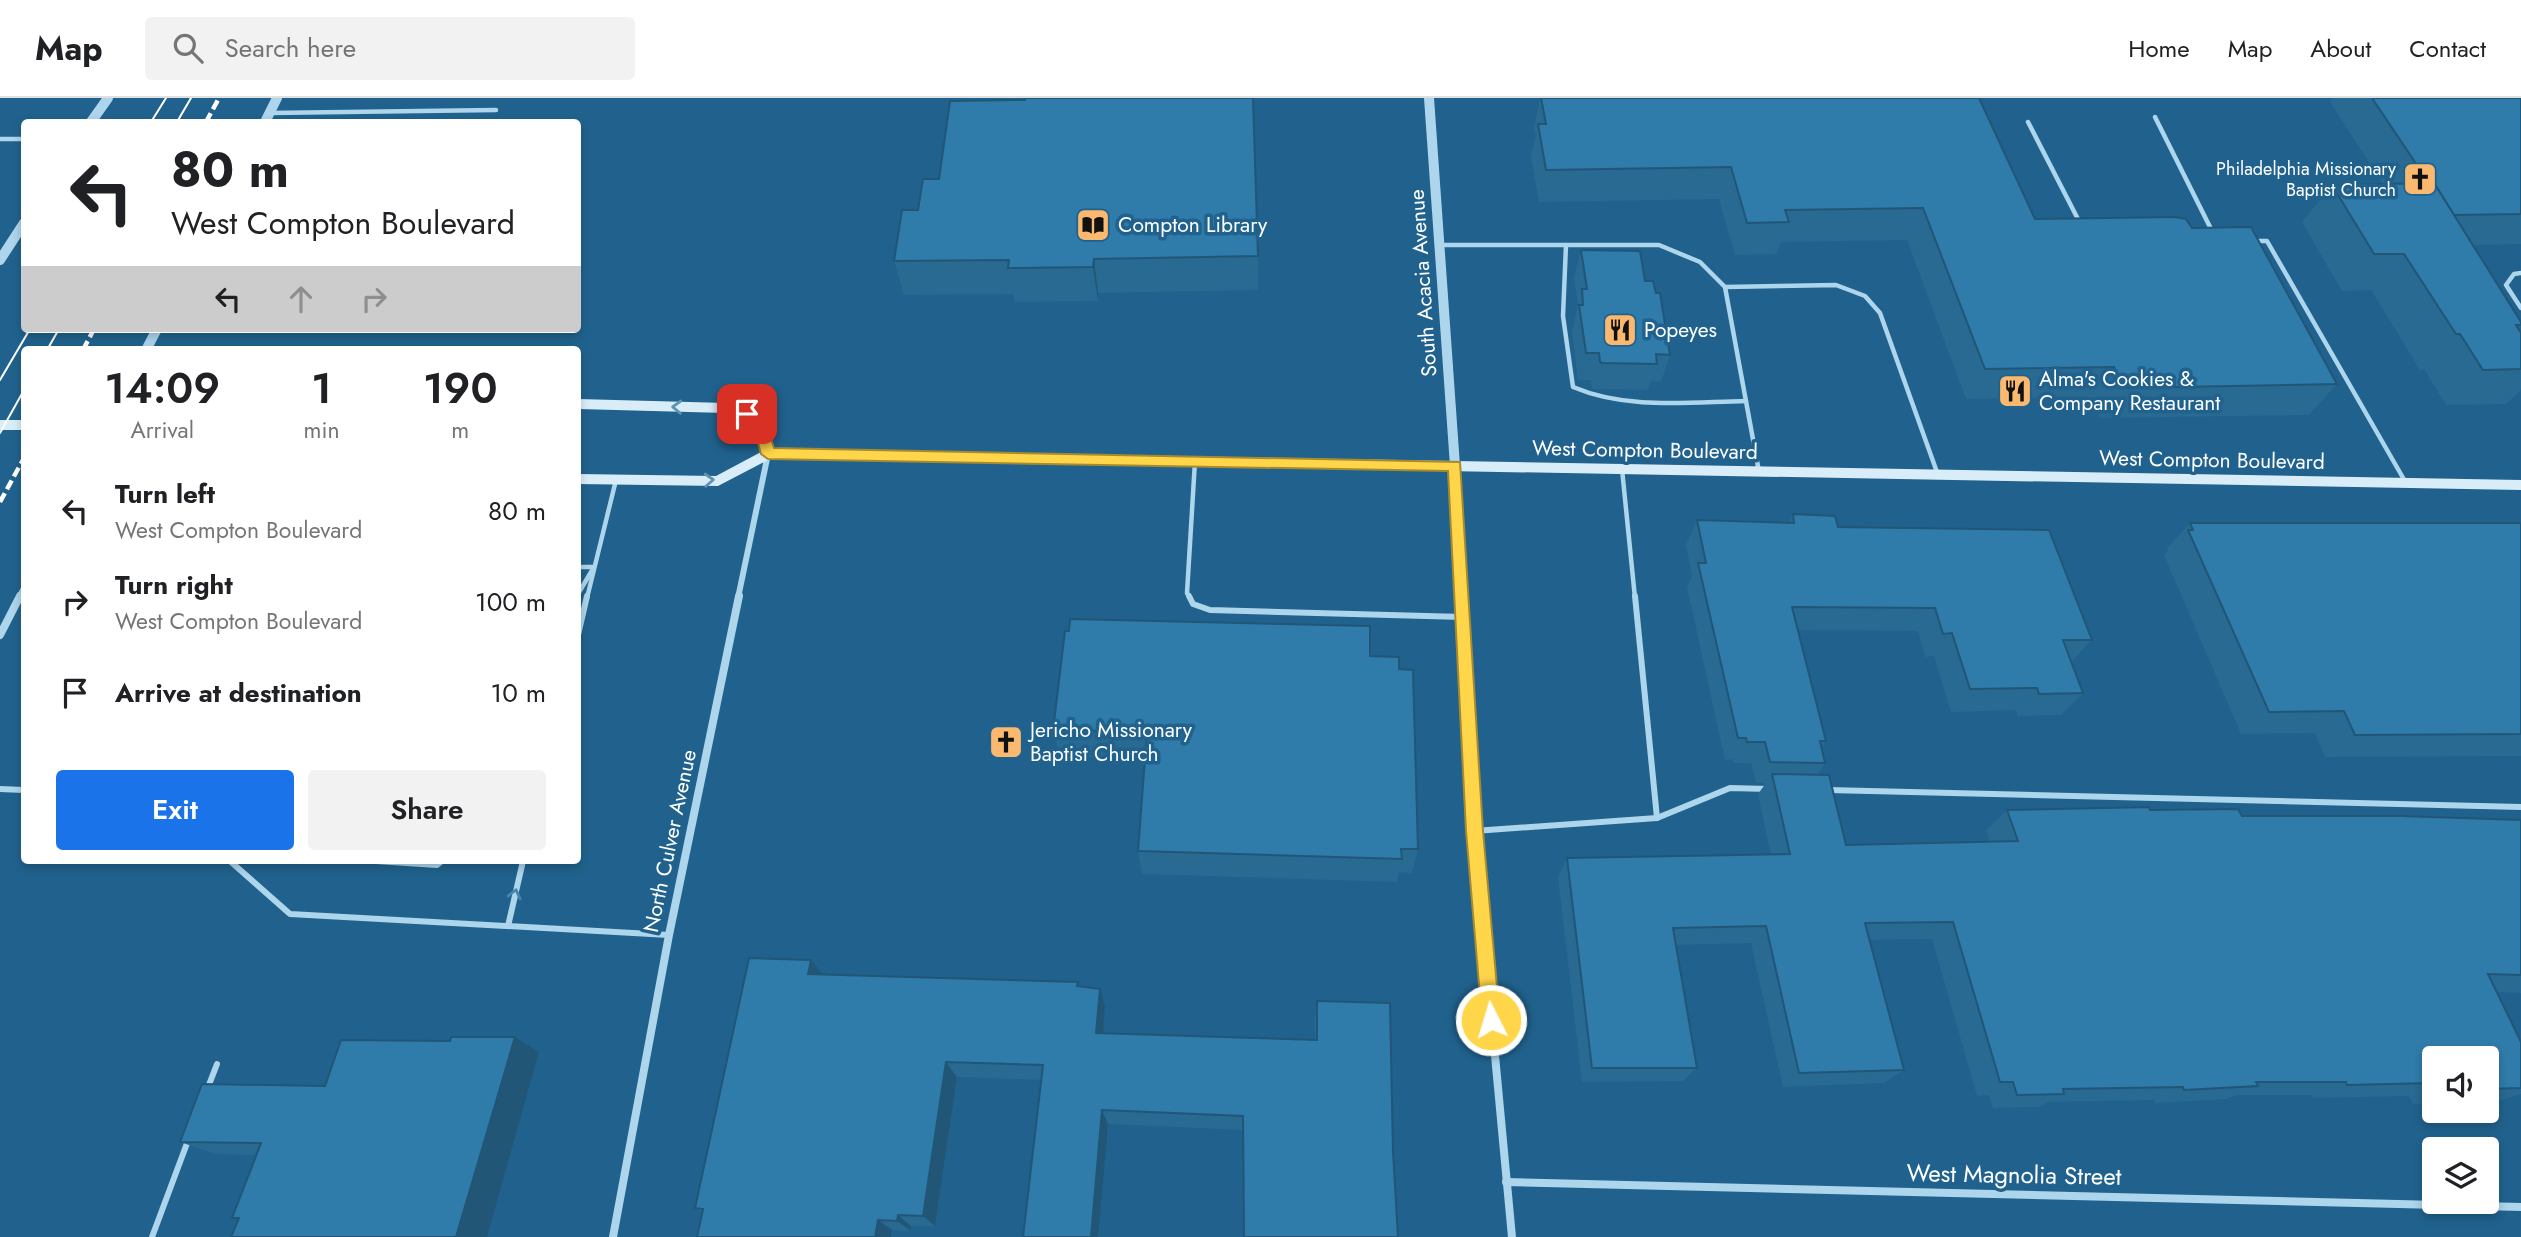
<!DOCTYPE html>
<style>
:root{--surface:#fff;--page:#f2f2f2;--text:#202124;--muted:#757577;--line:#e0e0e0;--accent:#1a73e8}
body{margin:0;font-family:Jost,sans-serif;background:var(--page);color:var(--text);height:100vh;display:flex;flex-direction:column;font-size:26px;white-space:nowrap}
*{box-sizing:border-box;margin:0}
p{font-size:23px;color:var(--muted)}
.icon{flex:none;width:38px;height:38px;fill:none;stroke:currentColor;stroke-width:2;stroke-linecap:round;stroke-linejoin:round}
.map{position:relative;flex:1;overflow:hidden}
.panel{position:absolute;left:21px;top:248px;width:560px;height:518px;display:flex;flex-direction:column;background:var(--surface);border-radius:7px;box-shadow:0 4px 10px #0003}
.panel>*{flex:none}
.guide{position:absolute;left:21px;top:21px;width:560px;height:214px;border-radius:7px;box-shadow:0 4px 10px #0003;background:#fff;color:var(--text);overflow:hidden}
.controls{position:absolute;left:2422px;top:948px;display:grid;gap:14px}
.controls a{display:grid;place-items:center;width:77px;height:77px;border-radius:7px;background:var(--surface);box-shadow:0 4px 10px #0003;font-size:35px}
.pin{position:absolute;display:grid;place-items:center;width:60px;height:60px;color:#fff;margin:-30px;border-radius:14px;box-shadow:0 4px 10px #0006}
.me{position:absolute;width:77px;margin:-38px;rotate:355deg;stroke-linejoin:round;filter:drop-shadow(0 0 5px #0008)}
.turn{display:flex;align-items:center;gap:24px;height:147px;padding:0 35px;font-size:32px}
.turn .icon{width:91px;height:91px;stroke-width:2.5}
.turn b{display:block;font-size:49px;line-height:60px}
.lanes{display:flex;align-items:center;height:66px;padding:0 35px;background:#0003;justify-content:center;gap:35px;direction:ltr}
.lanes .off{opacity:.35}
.eta{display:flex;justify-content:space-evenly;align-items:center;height:119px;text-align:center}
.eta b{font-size:42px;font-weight:600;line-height:49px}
.cta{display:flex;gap:14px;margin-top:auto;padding:14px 35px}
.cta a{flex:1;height:80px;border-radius:7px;background:var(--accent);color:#fff;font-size:28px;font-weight:600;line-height:80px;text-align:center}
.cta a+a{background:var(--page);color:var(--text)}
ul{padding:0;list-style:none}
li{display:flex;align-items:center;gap:21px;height:91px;padding:0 35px}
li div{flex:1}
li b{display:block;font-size:26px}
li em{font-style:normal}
header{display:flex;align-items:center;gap:42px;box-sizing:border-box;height:98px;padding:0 35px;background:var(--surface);border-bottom:2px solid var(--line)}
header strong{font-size:33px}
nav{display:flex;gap:38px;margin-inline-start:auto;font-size:24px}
.search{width:490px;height:63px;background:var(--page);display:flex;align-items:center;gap:18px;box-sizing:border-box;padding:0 24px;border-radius:7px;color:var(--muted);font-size:26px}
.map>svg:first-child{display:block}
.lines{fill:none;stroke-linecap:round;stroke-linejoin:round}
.service-far1{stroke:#add5ec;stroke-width:4.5}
.service{stroke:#add5ec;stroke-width:6}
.minor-far1{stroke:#add5ec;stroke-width:6}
.minor{stroke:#add5ec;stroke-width:8}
.tertiary{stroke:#add5ec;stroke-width:10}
.secondary{fill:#d9edf9;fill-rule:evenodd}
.tram{stroke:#fff;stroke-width:2}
.rail{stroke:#fff;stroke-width:4.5;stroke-dasharray:10 4.5;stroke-linecap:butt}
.wall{fill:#286a92}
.shaded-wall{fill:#215677}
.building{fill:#2f7baa;stroke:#215677;stroke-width:2}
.oneway{stroke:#6193b3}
.oneway2{stroke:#4a84aa}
.route{fill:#ffd54a;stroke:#a68a30;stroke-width:2}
.labels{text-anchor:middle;stroke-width:7;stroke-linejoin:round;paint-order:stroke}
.far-poi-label{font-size:18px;fill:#fff;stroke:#20628d;text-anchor:end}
.poi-label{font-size:21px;fill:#fff;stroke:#20628d;text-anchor:start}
.street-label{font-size:21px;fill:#fff;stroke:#20628d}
.near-street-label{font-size:24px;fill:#fff;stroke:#20628d}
</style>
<header>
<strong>Map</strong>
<div class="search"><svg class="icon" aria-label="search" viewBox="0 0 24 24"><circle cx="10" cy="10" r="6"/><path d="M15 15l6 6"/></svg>Search here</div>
<nav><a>Home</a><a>Map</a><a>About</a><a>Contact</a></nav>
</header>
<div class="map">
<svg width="2521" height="1139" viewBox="0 0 2521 1139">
<rect width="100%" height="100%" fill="#20628d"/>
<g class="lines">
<g class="service-far1">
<polyline points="269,15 496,12"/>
<polyline points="2155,19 2212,133"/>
<polyline points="2028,24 2081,127"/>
<polyline points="0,41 24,41"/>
<polyline points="2252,143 2267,143 2406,385"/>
<polyline points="1441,147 1659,147 1700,164 1725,189 1759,374"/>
<path d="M 1566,147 L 1563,218 L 1573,289 C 1627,312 1688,304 1746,303"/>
<polyline points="2521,175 2514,176 2506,187 2521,210"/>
<polyline points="1725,189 1836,187 1865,198 1880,215 1938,377"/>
<polyline points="1622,371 1635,500"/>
<polyline points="578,469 594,469 578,496"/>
<polyline points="587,500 616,382"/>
<polyline points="1190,500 1187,495 1195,363"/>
</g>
<g class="service">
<polyline points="1189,498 1193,506 1210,512 1463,519"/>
<polyline points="1635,498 1657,720"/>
<polyline points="578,537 587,498"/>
<polyline points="0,691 24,692"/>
<polyline points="1828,692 2521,709"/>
<polyline points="1474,733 1657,720 1730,690 1769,691"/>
<polyline points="230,763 290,816 669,837"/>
<polyline points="376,763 437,767 442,763"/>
<polyline points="508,828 523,763"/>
<polyline points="207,992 217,966"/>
<polyline points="152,1139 189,1040"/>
</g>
<g class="minor-far1">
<polyline points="1455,368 1462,500"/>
<polyline points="19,500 24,490"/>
<polyline points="738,500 768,356"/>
</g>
<g class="minor">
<polyline points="1462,498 1474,733 1512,1139"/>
<polyline points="0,537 20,498"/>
<polyline points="1506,1084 2521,1109"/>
<polyline points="613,1139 669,837 739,498"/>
</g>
<g class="tertiary">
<polyline points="1429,0 1455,368"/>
<polyline points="91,24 108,0"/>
<polyline points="265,24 277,0"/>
<polyline points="0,162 24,125"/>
<polyline points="146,252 157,231"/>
</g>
<g class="secondary">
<path d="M 578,301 L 726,305 L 749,313 L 760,321 L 773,351 L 2521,382 L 2521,392 L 770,361 L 718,388 L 578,386 L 578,376 L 716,378 L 761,354 C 755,332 748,322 726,315 L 578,311 Z"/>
<rect x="0" y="322" width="24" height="10"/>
</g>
<g class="tram">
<polyline points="151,24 166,0"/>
<polyline points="177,24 191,0"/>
<polyline points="47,252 59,231"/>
<polyline points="0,282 30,231"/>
<polyline points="0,335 24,292"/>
</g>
<g class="rail">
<polyline points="206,24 219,0"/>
<polyline points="83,252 94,231"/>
<polyline points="0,404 24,360"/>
</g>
</g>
<g class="wall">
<polygon points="1540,0 1979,0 2035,121 2192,130 2337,286 2309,317 2100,320 2091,299 1966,301 1907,142 1781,144 1776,156 1735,157 1719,101 1539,104 1531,59 1536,37 1534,30"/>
<polygon points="2333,0 2521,0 2521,146 2473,147 2521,224 2521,228 2518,231 2521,235 2521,292 2506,306 2446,307 2424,271 2420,272 2371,192 2342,193 2302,124 2332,87 2383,86 2330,4"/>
<polygon points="918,112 1258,158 1258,192 1098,195 1098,203 1015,204 1013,196 904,197 894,163"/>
<polygon points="1581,152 1645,183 1670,257 1661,284 1651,283 1648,292 1594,291 1592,291 1591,282 1578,282 1572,234 1578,206 1574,180"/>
<polygon points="1793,416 1838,429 2092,542 2071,564 2083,595 2061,617 2018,618 2016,612 1951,614 1934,558 1925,559 1918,533 1798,532 1826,643 1821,650 1825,665 1817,677 1846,747 1990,744 1986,732 2007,712 2150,712 2242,718 2521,722 2521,895 2497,894 2521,990 2521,996 2502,1002 2487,1003 2487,961 2434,961 2434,1005 2413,1006 2409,998 2313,1000 2312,997 2237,997 2227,1001 2155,1005 2154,1002 2048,1004 2039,1009 1993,1010 1989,997 1977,998 1932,841 1869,842 1904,972 1884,985 1783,989 1751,845 1676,847 1697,970 1683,983 1582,984 1558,779 1567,760 1771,757 1758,696 1766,685 1756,685 1751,665 1733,665 1733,661 1725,662 1687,489 1692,478 1686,447 1697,422 1788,425"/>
<polygon points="2190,425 2521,425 2521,658 2325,659 2315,635 2241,636 2164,457 2168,453 2167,450"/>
<polygon points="1069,533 1370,558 1399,571 1418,751 1412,775 1399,774 1397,784 1142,776 1138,753 1145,660 1060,659 1053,632"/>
<polygon points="811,862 823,877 1079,889 1100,891 1105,909 1103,935 1315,942 1315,920 1317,903 1390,905 1243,1032 1108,1026 1041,982 957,979 935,1128 911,1128 911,1133 892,1132 891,1139 697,1139 703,1115 695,1110"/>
<polygon points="539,954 487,1139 231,1139 238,1121 232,1120 257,1057 216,1056 180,1044 325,988"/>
</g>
<g class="shaded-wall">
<polygon points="1094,161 1098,195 1098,203 1093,169"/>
<polygon points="811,862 826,880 808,876"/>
<polygon points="1100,891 1105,909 1102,951 1096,935"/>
<polygon points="515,939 539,954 487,1139 456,1139"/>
<polygon points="946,964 957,979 935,1128 923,1118"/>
<polygon points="1102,1012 1108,1026 1098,1139 1091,1139"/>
<polygon points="898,1117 911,1128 911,1133 897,1123"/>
<polygon points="878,1122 892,1132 891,1139 875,1139"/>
</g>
<g class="building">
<polygon points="1025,0 1253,0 1258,158 1094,161 1093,169 1008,170 1009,162 894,163 902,112 918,112 923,81 939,81 950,3 1025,2"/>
<polygon points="1541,0 1979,0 2035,121 2175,119 2186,121 2192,130 2251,129 2337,286 2123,290 2114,269 1985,271 1923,110 1785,112 1789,124 1747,125 1731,69 1546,72 1538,26 1546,26"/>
<polygon points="2372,0 2521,0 2521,116 2454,117 2434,85 2429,85"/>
<polygon points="2434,85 2521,224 2521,227 2516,227 2521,235 2521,271 2483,272 2460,236 2456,236 2404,156 2374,156 2332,87"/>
<polygon points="1581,152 1640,153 1645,183 1653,183 1656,195 1660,195 1670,257 1656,256 1657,266 1602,265 1600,264 1599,255 1586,255 1579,207 1583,207 1582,191 1587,191"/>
<polygon points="1793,416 1835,418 1838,429 2049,432 2092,542 2063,542 2083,595 2039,596 2037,590 1970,591 1952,535 1943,536 1935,510 1792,509 1826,643 1820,643 1825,665 1770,664 1765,644 1747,644 1746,640 1738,640 1698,465 1706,465 1697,422 1794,425"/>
<polygon points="2190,425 2521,425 2521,636 2355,637 2344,613 2269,614 2188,432 2193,432"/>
<polygon points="1070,521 1370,528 1370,558 1399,559 1399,571 1413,572 1418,751 1401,751 1402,761 1138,753 1147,634 1053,632 1065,533 1069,533"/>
<polygon points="1772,676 1829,677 1846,747 2018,743 2007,712 2149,709 2150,712 2238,711 2242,718 2401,718 2521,722 2521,877 2488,876 2521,944 2521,990 2487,991 2487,961 2434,961 2434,985 2347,987 2346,984 2256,984 2258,988 2184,992 2183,989 2063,991 2064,996 2017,997 2013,984 2000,984 1953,824 1865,825 1904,972 1799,975 1766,828 1673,830 1697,970 1592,970 1567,760 1790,756"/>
<polygon points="749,860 811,862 808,876 1078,884 1077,888 1100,891 1096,935 1317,942 1317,903 1390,905 1393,1053 1398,1139 1244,1139 1243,1018 1102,1012 1091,1139 1023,1139 1043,967 946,964 923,1118 898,1117 897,1123 878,1122 875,1139 697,1139 703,1111 695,1110"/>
<polygon points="451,939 515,939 456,1139 231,1139 239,1120 232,1120 261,1045 180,1044 202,986 325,988 341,942 450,943"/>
</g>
<defs><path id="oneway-chevron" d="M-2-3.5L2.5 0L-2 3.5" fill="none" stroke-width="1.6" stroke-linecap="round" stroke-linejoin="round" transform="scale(1.75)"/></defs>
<g class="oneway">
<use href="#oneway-chevron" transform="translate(677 309) rotate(-178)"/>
<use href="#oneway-chevron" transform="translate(709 382) rotate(-3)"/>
</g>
<use class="oneway2" href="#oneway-chevron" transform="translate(515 796) rotate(-76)"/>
<polygon class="route" points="747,311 766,324 774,350 1460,364 1483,733 1500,922 1498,928 1491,931 1485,928 1482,922 1466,733 1448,373 768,361 761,356 754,330 740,316"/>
<defs>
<g id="church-square" transform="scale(1.75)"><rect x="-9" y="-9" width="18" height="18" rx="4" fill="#fab96e" stroke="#20628d"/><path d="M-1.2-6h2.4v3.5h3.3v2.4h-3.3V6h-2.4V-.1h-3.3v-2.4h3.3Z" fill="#111"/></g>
<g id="library-square" transform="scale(1.75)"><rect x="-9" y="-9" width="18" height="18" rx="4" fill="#fab96e" stroke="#20628d"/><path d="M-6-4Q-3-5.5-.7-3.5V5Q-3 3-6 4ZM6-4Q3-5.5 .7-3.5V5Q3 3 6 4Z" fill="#111"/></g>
<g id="restaurant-square" transform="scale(1.75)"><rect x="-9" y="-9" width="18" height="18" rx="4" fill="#fab96e" stroke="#20628d"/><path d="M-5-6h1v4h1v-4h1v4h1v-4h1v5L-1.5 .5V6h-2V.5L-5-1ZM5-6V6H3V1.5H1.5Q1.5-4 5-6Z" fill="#111"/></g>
</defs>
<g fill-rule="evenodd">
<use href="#church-square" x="2420" y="81"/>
<use href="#library-square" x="1093" y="127"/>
<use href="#restaurant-square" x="1620" y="232"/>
<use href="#restaurant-square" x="2015" y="293"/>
<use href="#church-square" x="1006" y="644"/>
</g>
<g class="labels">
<g class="far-poi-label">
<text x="2396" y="77">Philadelphia Missionary<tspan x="2396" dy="21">Baptist Church</tspan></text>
</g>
<g class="poi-label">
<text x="1118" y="134">Compton Library</text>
<text x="1644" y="239">Popeyes</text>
<text x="2039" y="288">Alma's Cookies &amp;<tspan x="2039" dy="24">Company Restaurant</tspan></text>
<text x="1030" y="639">Jericho Missionary<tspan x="1030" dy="24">Baptist Church</tspan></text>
</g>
<g class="street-label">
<text transform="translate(1423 185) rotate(-94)" y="7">South Acacia Avenue</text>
<text transform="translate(1645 352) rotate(1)" y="7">West Compton Boulevard</text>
<text transform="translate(2212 362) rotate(1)" y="7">West Compton Boulevard</text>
<text transform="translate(670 743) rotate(-78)" y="7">North Culver Avenue</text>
</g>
<g class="near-street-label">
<text transform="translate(2014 1077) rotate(1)" y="8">West Magnolia Street</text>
</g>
</g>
</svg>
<div class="controls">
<a><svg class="icon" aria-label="sound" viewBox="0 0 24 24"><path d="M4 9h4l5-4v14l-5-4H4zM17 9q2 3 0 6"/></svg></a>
<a><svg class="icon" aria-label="layers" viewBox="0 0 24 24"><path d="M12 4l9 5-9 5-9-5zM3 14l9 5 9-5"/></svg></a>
</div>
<div class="pin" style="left:747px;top:316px;background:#d93025"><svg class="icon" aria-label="arrive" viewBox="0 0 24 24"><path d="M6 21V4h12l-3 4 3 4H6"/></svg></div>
<svg class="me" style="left:1491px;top:922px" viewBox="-20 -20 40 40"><circle r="17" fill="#ffd54a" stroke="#fff" stroke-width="3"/><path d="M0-11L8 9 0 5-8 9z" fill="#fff"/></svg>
<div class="guide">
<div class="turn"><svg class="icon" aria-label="left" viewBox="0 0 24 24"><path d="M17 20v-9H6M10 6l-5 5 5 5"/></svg><div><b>80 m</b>West Compton Boulevard</div></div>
<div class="lanes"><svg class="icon" aria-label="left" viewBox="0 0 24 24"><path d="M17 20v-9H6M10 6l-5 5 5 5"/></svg><svg class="icon off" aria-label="ahead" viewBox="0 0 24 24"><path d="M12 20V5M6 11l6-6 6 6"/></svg><svg class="icon off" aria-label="right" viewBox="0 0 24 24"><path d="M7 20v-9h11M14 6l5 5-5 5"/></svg></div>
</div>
<section class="panel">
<div class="eta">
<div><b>14:09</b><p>Arrival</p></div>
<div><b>1</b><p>min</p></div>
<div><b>190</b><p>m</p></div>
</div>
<ul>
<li><svg class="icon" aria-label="left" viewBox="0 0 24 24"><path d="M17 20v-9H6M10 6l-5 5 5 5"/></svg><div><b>Turn left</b><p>West Compton Boulevard</p></div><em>80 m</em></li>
<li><svg class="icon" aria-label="right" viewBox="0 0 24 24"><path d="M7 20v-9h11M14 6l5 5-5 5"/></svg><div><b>Turn right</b><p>West Compton Boulevard</p></div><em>100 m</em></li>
<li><svg class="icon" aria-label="arrive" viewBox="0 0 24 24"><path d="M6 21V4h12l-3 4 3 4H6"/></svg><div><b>Arrive at destination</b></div><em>10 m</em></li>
</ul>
<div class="cta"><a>Exit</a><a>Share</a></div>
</section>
</div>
